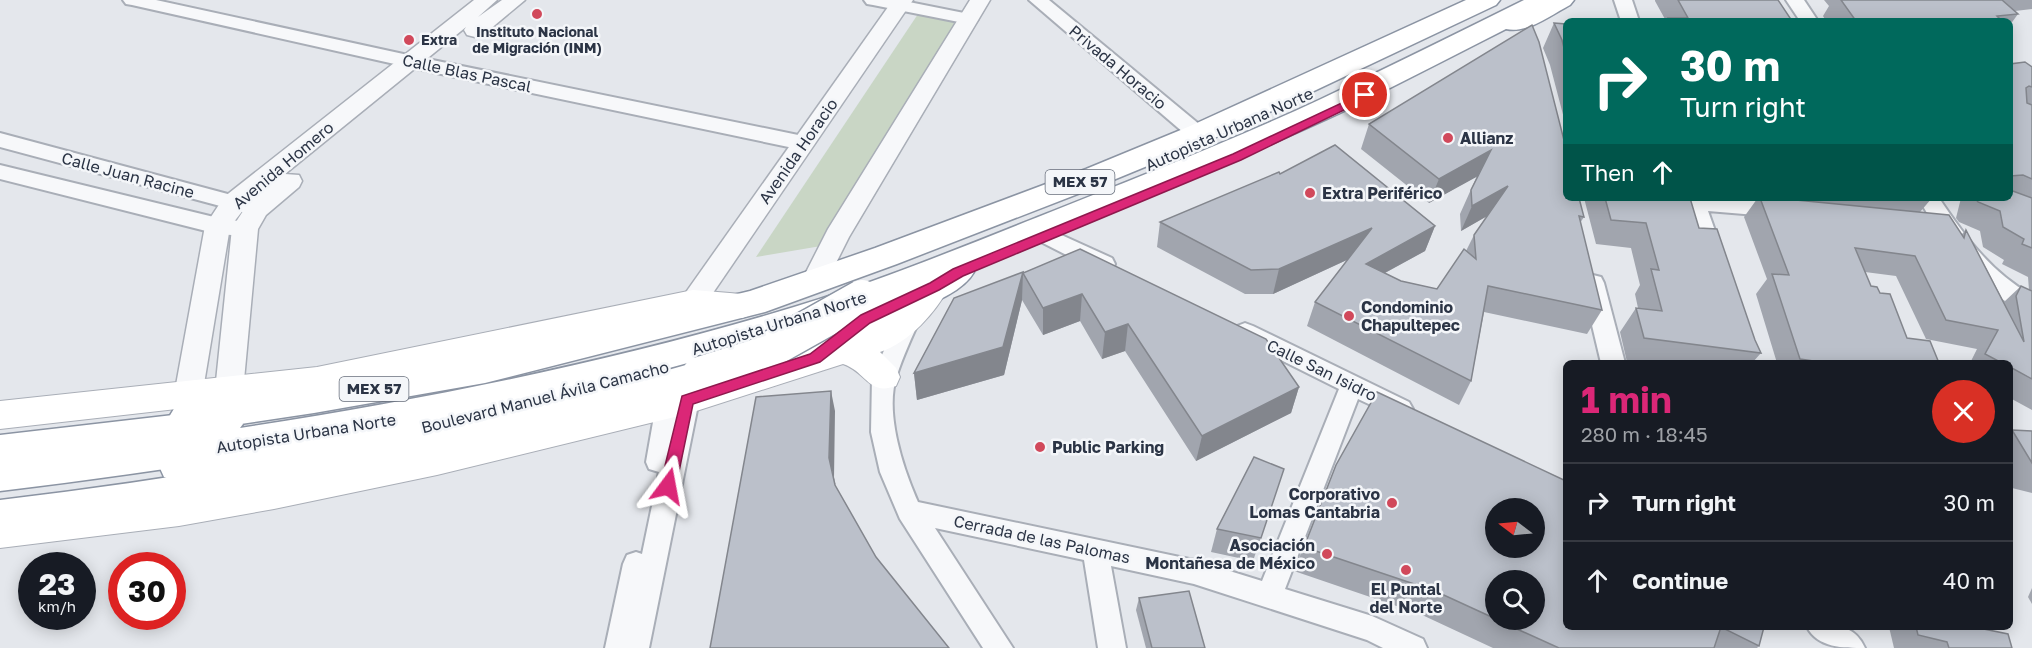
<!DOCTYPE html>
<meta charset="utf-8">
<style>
:root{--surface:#171b24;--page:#20242c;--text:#f1f3f6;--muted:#9ea1a6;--line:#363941;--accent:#db2777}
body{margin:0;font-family:"Golos Text",sans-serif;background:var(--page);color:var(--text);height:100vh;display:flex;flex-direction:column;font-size:22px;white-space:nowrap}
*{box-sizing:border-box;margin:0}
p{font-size:20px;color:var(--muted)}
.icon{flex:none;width:33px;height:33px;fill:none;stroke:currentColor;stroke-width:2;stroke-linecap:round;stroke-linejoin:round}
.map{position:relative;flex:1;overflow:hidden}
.details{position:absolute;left:1563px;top:360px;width:450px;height:270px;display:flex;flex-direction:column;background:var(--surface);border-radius:9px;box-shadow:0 3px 15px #0003}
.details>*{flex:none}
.hud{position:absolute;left:1563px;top:18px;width:450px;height:183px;border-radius:9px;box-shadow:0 3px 15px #0003;background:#00695c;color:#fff;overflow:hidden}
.needle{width:39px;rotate:286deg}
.tools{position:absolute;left:1485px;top:498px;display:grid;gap:12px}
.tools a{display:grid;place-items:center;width:60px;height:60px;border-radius:50%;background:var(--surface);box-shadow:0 3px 15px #0003;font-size:30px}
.speed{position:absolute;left:18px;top:552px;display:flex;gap:12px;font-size:30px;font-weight:700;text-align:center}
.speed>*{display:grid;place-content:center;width:78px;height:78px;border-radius:50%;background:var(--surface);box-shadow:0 3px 15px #0003;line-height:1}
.speed small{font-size:15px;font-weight:400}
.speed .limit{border:9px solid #d22;background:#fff;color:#111}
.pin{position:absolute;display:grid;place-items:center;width:51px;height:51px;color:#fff;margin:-26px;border:3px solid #fff;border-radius:50%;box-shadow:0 2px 6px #0007}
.me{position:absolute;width:66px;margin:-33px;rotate:13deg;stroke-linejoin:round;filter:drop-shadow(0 0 4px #0008)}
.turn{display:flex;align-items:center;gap:21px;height:126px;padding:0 18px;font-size:27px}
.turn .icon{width:78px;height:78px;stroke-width:2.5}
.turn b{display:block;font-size:42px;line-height:51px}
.then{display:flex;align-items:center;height:57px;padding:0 18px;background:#0003;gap:12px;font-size:22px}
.round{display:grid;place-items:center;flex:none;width:63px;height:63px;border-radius:32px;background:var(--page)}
.head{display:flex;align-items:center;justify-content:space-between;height:102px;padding:0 18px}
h1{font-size:36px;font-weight:700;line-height:45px;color:var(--accent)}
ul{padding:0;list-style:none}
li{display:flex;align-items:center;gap:18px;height:78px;padding:0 18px;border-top:2px solid var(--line)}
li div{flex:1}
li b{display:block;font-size:22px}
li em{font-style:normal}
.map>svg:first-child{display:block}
.green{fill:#c9d6c5}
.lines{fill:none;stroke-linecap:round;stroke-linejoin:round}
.minor-casing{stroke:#a9aeb7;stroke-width:4}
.tertiary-casing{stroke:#a9aeb7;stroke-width:3}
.secondary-casing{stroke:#a9aeb7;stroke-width:2}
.trunk-casing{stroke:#8b94a3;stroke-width:3}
.motorway-casing{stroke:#8b94a3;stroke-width:3}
.minor{fill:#f7f8fa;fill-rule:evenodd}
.tertiary{fill:#f7f8fa;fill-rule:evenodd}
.secondary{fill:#fff;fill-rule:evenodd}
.trunk{fill:#fff;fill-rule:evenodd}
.motorway{fill:#fff;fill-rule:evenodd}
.motorway-bridge-casing{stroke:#8b94a3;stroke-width:39;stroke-linecap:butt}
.motorway-bridge{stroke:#fff;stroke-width:36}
.wall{fill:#a1a5ae;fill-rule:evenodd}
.shaded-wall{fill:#83868d}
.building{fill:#bbc0ca;stroke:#83868d;stroke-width:1.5;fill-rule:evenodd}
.route{fill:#db2777;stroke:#8e194d;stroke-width:1.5}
.poi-dot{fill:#d1495b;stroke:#f4f6f9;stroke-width:2}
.labels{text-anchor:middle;stroke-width:5;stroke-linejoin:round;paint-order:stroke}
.far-poi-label{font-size:14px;font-weight:bold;fill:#2b3445;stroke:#f4f6f9}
.shield{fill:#f4f6f9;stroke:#676e7b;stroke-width:1.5}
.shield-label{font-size:15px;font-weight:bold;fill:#2b3445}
.street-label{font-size:16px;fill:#2b3445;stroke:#f4f6f9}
.poi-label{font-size:16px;font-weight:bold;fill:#2b3445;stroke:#f4f6f9;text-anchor:start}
</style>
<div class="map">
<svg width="2032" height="648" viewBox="0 0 2032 648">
<rect width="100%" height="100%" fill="#e4e7ec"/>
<polygon class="green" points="918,14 965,24 827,245 756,257"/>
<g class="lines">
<g class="minor-casing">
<g id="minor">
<polygon points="123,0 156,0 408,55 803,136 810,138 813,143 810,148 803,150 408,67 132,5 126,4"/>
<polygon points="864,0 899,0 969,14 975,15 978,19 975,23 969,24 873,5 867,4"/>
<polygon points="1029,0 1049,0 1205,129 1208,134 1205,139 1198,141 1191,139"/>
<polygon points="1614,0 1632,0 1639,21 1621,21"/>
<polygon points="1786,0 1804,0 1818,21 1800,21"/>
<polygon points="0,133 250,200 257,202 260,207 257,212 250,214 0,147"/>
<polygon points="0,165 218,218 252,223 255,228 252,233 245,236 218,234 0,179"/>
<polygon points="1684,198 1730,198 1780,203 1787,205 1790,210 1787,215 1780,217 1708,211 1724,256 1721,262 1713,264 1705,262 1702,256"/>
<path d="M 1918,198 L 1939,198 C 1964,235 1991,273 2032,295 L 2032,314 C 1981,297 1944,242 1918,198 Z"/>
<polygon points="1046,228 1112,258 1115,264 1112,270 1104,272 1096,270 1039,241 1035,236 1039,231"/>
<polygon points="1593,275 1601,277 1604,283 1625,363 1601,363 1582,283 1585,277"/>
<path d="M 909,310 L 917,313 L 920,319 C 912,337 903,356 897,375 C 884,412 903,468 918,502 L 1194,560 L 1262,581 L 1339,389 L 1237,338 L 1234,332 L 1237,326 L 1245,323 L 1253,326 L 1409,402 L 1413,409 L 1409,416 L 1401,419 L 1358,399 L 1285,589 L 1372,616 L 1423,639 L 1427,648 L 1383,648 L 1367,640 L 1194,584 L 1111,566 L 1126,648 L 1098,648 L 1084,560 L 935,528 L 1013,648 L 983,648 L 900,519 L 880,472 L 871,432 L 872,377 L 901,313 Z"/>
<polygon points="687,390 695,393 699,400 649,648 605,648 623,564 627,555 636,552 642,554 659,472 649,469 646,462 656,405 660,398 668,395 676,398 679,393"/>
<path d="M 1807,627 C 1832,627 1853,621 1865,648 C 1843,648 1818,648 1807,627 Z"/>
</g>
</g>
<g class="tertiary-casing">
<g id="tertiary">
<polygon points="474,0 497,0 478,17 502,0 525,0 483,35 475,37 467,35 464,30 466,27 285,174 299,175 302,181 299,187 266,215 258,229 243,391 239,399 229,403 219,399 215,391 232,228 247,205 230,227 202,396 198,404 188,408 178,404 174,396 205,226 224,197"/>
<polygon points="893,0 913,0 702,309 693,312 684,309 680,302 684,295"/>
<polygon points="970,0 990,0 849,237 823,289 814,292 805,289 801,282 828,229"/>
</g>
</g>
<g class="secondary-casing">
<g id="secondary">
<path d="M 935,274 L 946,278 L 950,286 C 935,313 910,342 880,352 L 896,368 L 900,377 L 896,386 C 868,396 867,372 843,364 L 687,414 L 437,475 L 274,509 L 179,526 L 0,548 L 0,516 L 179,494 L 274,479 L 437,445 L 687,386 L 871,330 C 894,316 915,281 935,274 Z"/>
<polygon points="693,290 742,294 753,298 758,306 753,314 742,318 693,314 317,393 0,429 0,401 317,367"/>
</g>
</g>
<g class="trunk-casing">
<g id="trunk">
<polygon points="1466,0 1500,0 1496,5 1208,141 1106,183 897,264 765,312 485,383 314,413 187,432 175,427 169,417 175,407 187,402 314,385 485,355 750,291 875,248 1086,169 1188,127"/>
<path d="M 1541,0 L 1574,0 L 1570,5 C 1551,15 1527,34 1506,29 L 1502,23 L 1506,17 Z"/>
<path d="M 958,260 L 969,264 L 974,272 C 959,299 904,312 878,328 C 860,339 845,359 825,368 C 817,372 812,370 803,368 L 798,358 L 803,348 L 854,310 Z"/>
<polygon points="604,370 616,374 621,384 616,394 498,424 392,446 177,482 164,477 159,466 164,455 177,450 392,416"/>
</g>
</g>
<g class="motorway-casing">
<g id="motorway">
<path d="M 1524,0 L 1557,0 L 1553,5 C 1482,41 1411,78 1340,113 C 1248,156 1154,194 1060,233 C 973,268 887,304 798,331 C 537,412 270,458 0,491 L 0,435 L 225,409 L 238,414 L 243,424 L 240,428 C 427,399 613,362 794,307 C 877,282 957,249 1038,217 C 1133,179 1229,142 1321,99 C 1389,67 1457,33 1524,0 Z"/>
<path d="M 700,361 L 712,365 L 717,375 L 712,385 C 626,414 537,435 448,455 C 300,488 151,515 0,534 L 0,500 C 236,472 472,427 700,361 Z"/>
</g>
</g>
<use href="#minor" class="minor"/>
<use href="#tertiary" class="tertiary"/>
<use href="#secondary" class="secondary"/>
<use href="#trunk" class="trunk"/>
<use href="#motorway" class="motorway"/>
<g class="motorway-bridge-casing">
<polyline id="motorway-bridge" points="700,375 757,357 862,298"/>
</g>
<use href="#motorway-bridge" class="motorway-bridge"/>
</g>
<g class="wall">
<polygon points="1655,0 1778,0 1792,21 1807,21 1666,21 1655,1"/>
<polygon points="1824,0 2032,0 2032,9 2015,11 2018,14 2010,25 2010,21 1826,21 1823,16 1829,6"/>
<polygon points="1554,23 1566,24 1566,126 1550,65 1543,48"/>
<polygon points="2010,64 2032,67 2032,410 2010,398 2010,363 1970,363 1977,349 1926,339 1896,276 1865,272 1871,286 1880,293 1907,338 1939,363 1777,363 1756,294 1767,279 1744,217 1757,199 1751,198 1932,198 1920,212 1962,234 1966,230 2004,302 2021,286 2029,290 2028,277 2002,264 2004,260 1983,247 1980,231 1959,222 1956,218 1961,198 2010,198"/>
<polygon points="1369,124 1584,217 1580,223 1602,310 1587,334 1484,312 1471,381 1459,405 1307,326 1315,302 1347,260 1273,294 1245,294 1157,247 1160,222 1280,174 1435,226 1425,251 1385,273 1401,281 1437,289 1466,251 1474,235 1487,216 1461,231 1460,214 1477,176 1429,203 1361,149"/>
<polygon points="1584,198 1690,198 1699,228 1761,353 1752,363 1639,363 1627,362 1620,332 1636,308 1638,308 1635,294 1640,285 1631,248 1596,244"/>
<polygon points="1080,249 1299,387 1291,413 1196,461 1125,351 1102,359 1080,321 1043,335 1022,300 1004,375 917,400 914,373 1023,273"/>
<polygon points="2012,430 2032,431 2032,493 2012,488 2010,485 2010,432"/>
<path d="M 1336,465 L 1764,627 L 1759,646 L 1757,648 L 1493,648 L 1420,614 L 1294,571 ZM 1496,580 L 1534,620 L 1496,620 Z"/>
<polygon points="1284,469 1253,561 1211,552 1217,529"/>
<polygon points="2032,588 2032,604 2028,597"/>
<polygon points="1139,598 1205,648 1146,648 1136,610"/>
<polygon points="1889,627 1974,627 2012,648 1894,648"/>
</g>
<g class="shaded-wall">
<polygon points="1491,150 1480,175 1429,203 1439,179"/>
<polygon points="1508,186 1496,211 1461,231 1472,206"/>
<polygon points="1435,226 1425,251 1357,288 1366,264"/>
<polygon points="1372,228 1364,252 1273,294 1279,269"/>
<polygon points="1023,272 1022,300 1004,375 917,400 914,373"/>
<polygon points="1082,294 1080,321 1043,335 1043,308"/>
<polygon points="1128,324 1125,351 1102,359 1105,332"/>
<polygon points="1299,387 1291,413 1196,461 1202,436"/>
<polygon points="831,391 835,411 834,478 840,505 829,458"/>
</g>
<g class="building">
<polygon points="1678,0 1778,0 1792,21 1807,21 1669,21 1668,18 1688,18"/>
<polygon points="1841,0 2002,0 2018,14 1997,16 2002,21 1856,21"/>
<polygon points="1554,23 1566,24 1566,56 1562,40"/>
<polygon points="1532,25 1539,42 1566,148 1566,198 1579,198 1584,217 1579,216 1602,310 1488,286 1471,381 1315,302 1372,228 1279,269 1251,270 1160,222 1279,172 1280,174 1335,145 1435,226 1366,264 1401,281 1437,289 1464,249 1476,259 1474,235 1508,186 1472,206 1471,190 1491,150 1439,179 1369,124"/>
<polygon points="2025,62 2032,67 2032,87 2029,86 2026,88 2027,103 2032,105 2032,179 2023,175 2010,176 2010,64"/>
<polygon points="2010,190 2032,198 2032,248 2022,244 2024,239 2003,227 2000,211 1978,202 1975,198 2010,198"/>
<polygon points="1605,198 1690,198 1699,228 1717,229 1755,340 1761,353 1644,338 1636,308 1662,311 1651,269 1659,270 1646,223 1611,220"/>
<polygon points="1760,198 1776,198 1949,215 1964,238 1966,230 2024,342 2016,296 2021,286 2032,291 2032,379 2010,367 2010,363 2002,363 1985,354 1998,330 1946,320 1915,256 1855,248 1871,286 1877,287 1880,293 1890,294 1907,338 1930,341 1939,363 1821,363 1820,362 1800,359 1772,274 1789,275"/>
<polygon points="1080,249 1266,339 1299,387 1202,436 1128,324 1105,332 1082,294 1043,308 1023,273"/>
<polygon points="1023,272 1003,347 914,373 954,298"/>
<polygon points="831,391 829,458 835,485 876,557 949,648 710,648 756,397"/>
<path d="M 1377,392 L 1566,481 L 1566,627 L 1764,627 L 1759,646 L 1721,627 L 1714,648 L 1559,648 L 1497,620 L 1534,620 L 1534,580 L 1496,580 L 1496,619 L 1435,591 L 1304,547 L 1336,465 ZM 1496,508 L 1534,508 L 1534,548 L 1496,548 Z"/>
<polygon points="2012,430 2032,431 2032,463"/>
<polygon points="1254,457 1284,469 1261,538 1217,529"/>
<polygon points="1189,591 1205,648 1152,648 1139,598"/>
<polygon points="1916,627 1974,627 2008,634 2012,648 1949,648 1947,642 1918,635"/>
</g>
<polygon class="route" points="1365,92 1371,95 1369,98 1241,160 963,276 939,290 870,323 820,362 693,404 676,486 673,490 668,492 663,490 660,486 682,396 810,354 861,315 930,283 953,269 1233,154"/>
<g class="poi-dot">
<circle cx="537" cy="14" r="6"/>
<circle cx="409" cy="40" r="6"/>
<circle cx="1448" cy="138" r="6"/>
<circle cx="1310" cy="193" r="6"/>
<circle cx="1349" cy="316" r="6"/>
<circle cx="1040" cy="447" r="6"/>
<circle cx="1392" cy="503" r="6"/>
<circle cx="1327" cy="554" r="6"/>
<circle cx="1406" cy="570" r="6"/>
</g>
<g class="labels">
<g class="far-poi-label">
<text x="537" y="37">Instituto Nacional<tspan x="537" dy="16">de Migración (INM)</tspan></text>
<text x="421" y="45" text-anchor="start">Extra</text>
</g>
<g class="shield">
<rect x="1045.5" y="170" width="69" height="24" rx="4.5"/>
<rect x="339.5" y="377" width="69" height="24" rx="4.5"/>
</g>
<g class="shield-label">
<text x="1080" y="187">MEX 57</text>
<text x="374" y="394">MEX 57</text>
</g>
<g class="street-label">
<text transform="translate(1118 67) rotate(40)" y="6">Privada Horacio</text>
<text transform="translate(467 73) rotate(12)" y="6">Calle Blas Pascal</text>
<text transform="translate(1229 129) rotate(-24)" y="6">Autopista Urbana Norte</text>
<text transform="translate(798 151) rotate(-55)" y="6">Avenida Horacio</text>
<text transform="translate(283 165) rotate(-40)" y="6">Avenida Homero</text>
<text transform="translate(128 175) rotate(15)" y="6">Calle Juan Racine</text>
<text transform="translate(779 323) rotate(-17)" y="6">Autopista Urbana Norte</text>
<text transform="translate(1322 370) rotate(26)" y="6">Calle San Isidro</text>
<text transform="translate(545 397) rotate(-14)" y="6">Boulevard Manuel Ávila Camacho</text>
<text transform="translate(306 433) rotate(-9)" y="6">Autopista Urbana Norte</text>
<text transform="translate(1042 539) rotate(12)" y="6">Cerrada de las Palomas</text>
</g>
<g class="poi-label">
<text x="1460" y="144">Allianz</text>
<text x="1322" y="199">Extra Periférico</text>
<text x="1361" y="313">Condominio<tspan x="1361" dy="18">Chapultepec</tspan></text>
<text x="1052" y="453">Public Parking</text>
<text x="1380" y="500" text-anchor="end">Corporativo<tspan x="1380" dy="18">Lomas Cantabria</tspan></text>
<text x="1315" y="551" text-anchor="end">Asociación<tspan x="1315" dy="18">Montañesa de México</tspan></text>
<text x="1406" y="595" text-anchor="middle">El Puntal<tspan x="1406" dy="18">del Norte</tspan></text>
</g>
</g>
</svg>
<div class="tools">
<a><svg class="needle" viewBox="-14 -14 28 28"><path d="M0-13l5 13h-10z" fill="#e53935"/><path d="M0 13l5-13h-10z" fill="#9ea1a6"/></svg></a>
<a><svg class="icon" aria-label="search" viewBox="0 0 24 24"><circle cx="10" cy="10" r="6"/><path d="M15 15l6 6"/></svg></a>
</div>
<div class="speed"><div>23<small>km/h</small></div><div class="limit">30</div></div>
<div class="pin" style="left:1365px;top:95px;background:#d93025"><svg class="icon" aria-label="arrive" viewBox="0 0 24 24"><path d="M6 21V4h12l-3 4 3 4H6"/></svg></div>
<svg class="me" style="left:668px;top:486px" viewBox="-20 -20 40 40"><path d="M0-17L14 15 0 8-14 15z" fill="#db2777" stroke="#fff" stroke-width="4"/></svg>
<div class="hud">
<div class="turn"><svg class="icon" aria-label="right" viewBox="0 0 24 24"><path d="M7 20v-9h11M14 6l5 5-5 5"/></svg><div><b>30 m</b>Turn right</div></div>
<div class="then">Then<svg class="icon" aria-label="ahead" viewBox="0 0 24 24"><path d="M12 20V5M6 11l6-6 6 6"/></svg></div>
</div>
<section class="details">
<div class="head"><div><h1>1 min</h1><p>280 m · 18:45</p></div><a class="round" style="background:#d93025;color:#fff"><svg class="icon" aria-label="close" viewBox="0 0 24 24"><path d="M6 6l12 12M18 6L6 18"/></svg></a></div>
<ul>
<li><svg class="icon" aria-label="right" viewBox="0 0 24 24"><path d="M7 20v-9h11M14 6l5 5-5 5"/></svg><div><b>Turn right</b></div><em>30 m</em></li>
<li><svg class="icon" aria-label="ahead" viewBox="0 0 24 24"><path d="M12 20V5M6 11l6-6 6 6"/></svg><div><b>Continue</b></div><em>40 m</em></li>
</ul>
</section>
</div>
